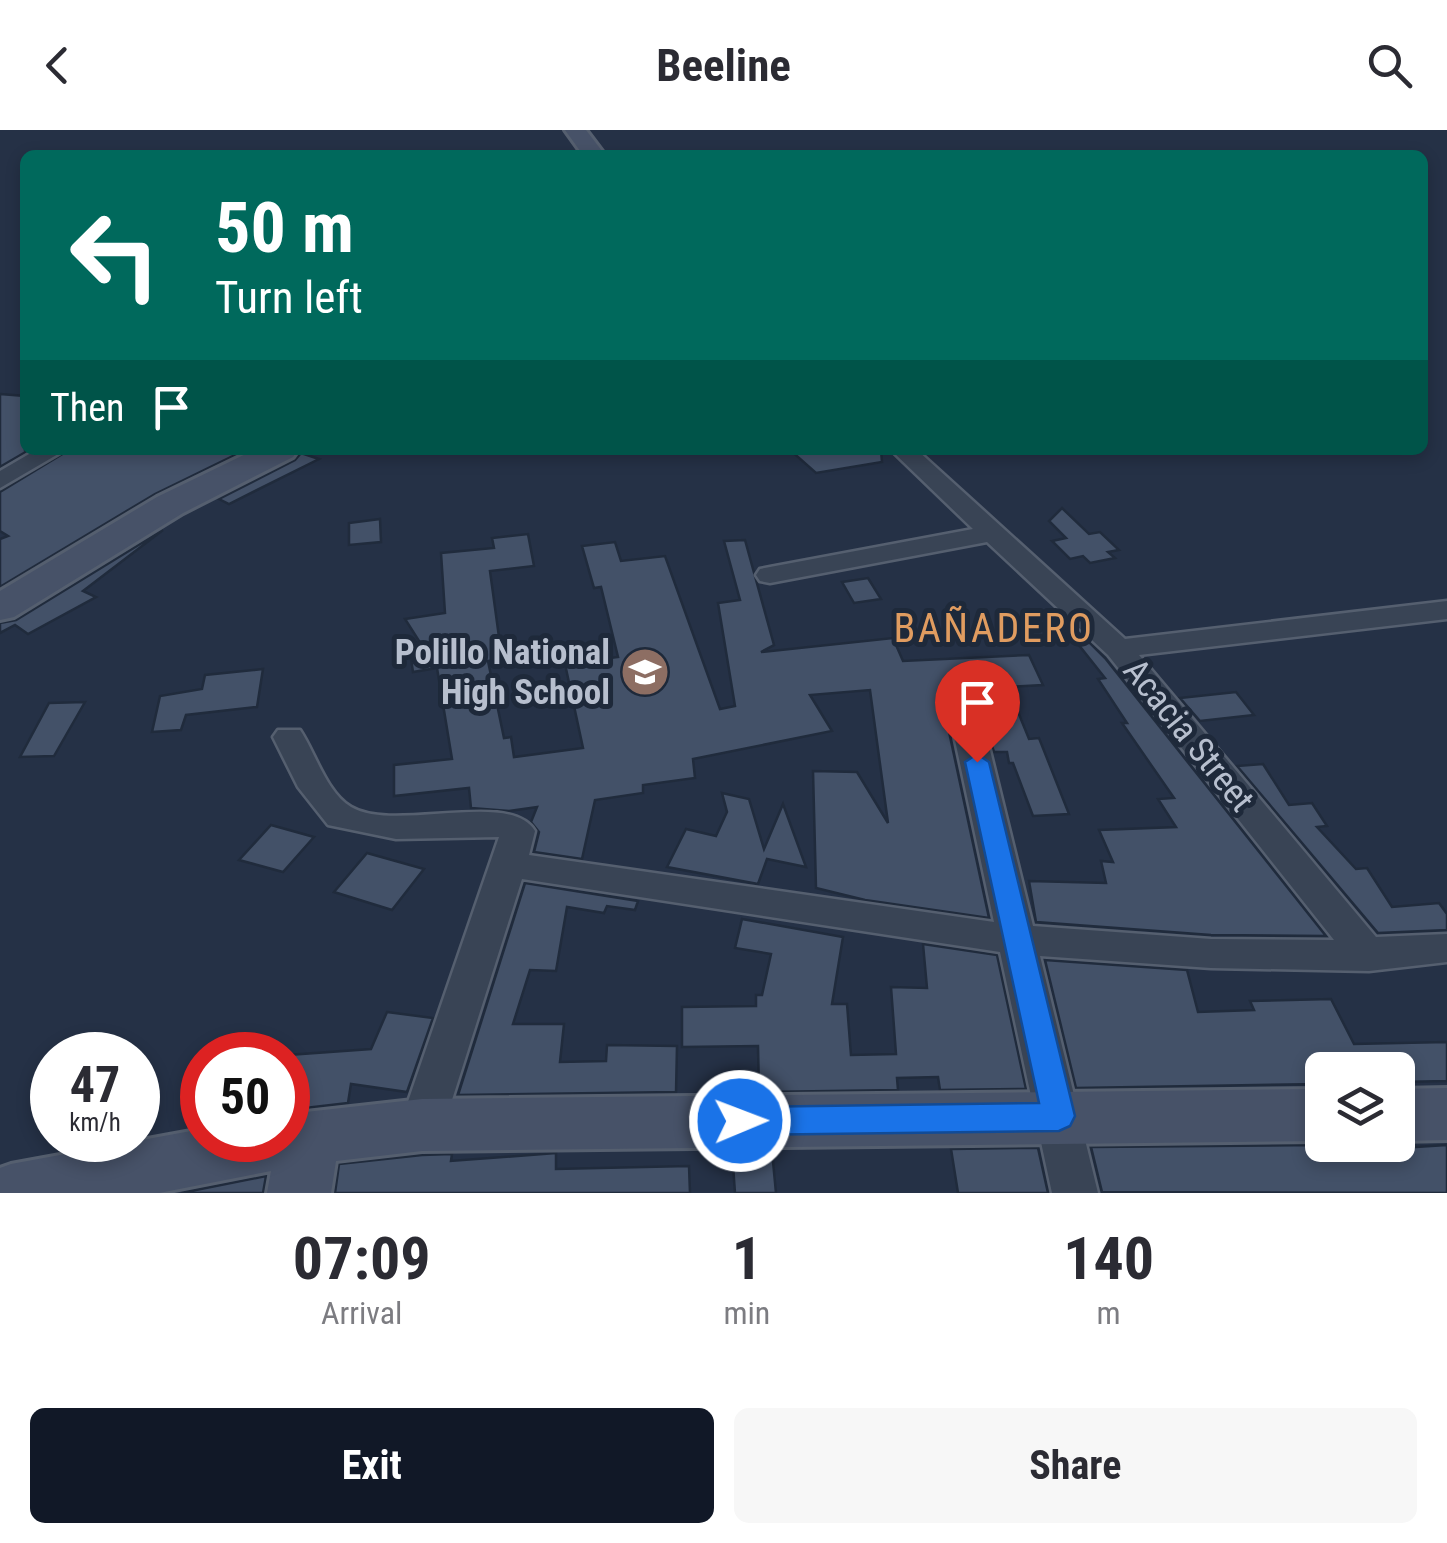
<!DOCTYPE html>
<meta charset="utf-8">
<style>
:root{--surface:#fff;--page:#f7f7f7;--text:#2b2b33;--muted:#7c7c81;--accent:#111827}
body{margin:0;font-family:"Roboto Condensed",sans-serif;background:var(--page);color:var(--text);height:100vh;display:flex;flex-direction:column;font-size:38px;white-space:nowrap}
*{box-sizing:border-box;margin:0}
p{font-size:32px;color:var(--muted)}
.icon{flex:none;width:55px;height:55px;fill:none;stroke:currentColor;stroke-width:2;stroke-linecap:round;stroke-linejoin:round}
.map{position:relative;height:1063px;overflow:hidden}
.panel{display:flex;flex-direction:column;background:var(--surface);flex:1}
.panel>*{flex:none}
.hud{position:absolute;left:20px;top:20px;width:1408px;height:305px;border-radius:15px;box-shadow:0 5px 15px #0003;background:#00695c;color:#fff;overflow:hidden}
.controls{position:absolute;left:1305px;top:922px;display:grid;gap:20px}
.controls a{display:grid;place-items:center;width:110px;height:110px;border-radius:15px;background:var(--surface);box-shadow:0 5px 15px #0003;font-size:50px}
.speed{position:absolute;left:30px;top:902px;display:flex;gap:20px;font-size:50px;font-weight:700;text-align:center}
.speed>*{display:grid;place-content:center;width:130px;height:130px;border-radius:50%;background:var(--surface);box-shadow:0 5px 15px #0003;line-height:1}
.speed small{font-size:25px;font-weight:400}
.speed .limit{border:15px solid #d22;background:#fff;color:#111}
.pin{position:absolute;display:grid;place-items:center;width:85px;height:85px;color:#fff;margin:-102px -42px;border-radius:50% 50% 50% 0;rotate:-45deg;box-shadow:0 0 10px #0007}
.pin .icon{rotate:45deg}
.me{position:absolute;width:110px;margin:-55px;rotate:89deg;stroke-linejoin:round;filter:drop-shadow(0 0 8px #0008)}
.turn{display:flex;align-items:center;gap:35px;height:210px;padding:0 30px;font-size:45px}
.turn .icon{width:130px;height:130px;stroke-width:2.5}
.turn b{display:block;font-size:70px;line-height:85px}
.then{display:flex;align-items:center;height:95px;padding:0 30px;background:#0003;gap:20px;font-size:38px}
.eta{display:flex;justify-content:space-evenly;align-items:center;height:170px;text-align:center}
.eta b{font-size:60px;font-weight:700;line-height:70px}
.action{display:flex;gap:20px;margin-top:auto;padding:20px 30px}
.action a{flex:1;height:115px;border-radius:15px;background:var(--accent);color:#fff;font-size:40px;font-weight:700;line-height:115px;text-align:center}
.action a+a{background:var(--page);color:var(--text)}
header{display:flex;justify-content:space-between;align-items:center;height:130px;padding:0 30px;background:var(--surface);font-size:45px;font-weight:700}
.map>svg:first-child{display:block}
.building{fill:#435168;stroke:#202b3c;stroke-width:2.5}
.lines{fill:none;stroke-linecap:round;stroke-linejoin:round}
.street-casing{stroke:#555f6f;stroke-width:5}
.secondary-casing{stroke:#555f6f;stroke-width:6}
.street{fill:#394455;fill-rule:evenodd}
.secondary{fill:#475268;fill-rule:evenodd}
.route{fill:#1a73e8;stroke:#114b97;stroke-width:2.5}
.labels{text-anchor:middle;stroke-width:10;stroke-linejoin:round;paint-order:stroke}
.poi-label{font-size:35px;font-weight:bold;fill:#b7bfce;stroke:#1e293a;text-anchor:end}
.street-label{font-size:35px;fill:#b7bfce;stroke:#1e293a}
.quarter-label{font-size:40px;letter-spacing:2.5px;fill:#e09c60;stroke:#1e293a}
</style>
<header><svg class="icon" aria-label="back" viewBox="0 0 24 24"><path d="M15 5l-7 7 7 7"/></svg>Beeline<svg class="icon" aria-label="search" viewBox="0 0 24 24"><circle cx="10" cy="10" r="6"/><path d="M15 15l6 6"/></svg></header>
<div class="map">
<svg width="1447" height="1063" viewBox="0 0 1447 1063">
<rect width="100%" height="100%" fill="#253146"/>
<g class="building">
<polygon points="0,264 25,266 25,320 29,320 0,337"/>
<polygon points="69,320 245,320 155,364 0,457 0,409 8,406 0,401 0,362"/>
<polygon points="790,320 881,320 882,332 816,343"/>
<polygon points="301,323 319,329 229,374 219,369 295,330"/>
<polygon points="1062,378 1089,404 1100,402 1119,420 1108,422 1115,428 1090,433 1083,426 1070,429 1052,411 1066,408 1049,391"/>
<polygon points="380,389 381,412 349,415 349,393"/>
<polygon points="163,400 83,461 96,467 28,504 15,495 0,503 0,493 16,490"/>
<polygon points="528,404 534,436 490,441 502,529 488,531 504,608 511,607 514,627 583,618 565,534 618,527 601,457 594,458 582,416 615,412 621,431 665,426 720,579 735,576 718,473 740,470 724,411 745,410 774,515 761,522 893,508 903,531 1029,525 1043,555 1008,557 1029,609 1039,608 1069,684 1033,686 1013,633 1009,633 1007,622 994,622 982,587 957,585 948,597 989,788 865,770 816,758 813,641 857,642 888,693 870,560 810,565 832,601 693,629 695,648 643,655 643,663 595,670 582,729 534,722 539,702 531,692 537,677 509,681 471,678 469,658 394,666 394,635 452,629 437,538 413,542 409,516 421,514 405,489 445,483 441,423 494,418 492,408"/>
<polygon points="868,448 881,469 854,473 842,452"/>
<polygon points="1089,512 1105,528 1326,806 1211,805 1036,792 1029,751 1106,753 1101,731 1113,732 1099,700 1176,697 1158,669 1174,668 1122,593 1127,593 1098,549 1105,548 1078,514"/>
<polygon points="263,539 257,577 186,585 181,600 152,602 160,566 202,559 205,545"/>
<polygon points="1236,562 1254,585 1200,591 1180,568"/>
<polygon points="85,572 54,626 20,627 49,573"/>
<polygon points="1263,634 1289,675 1312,673 1327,696 1317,697 1356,739 1367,738 1392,777 1439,773 1447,784 1447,800 1378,803 1237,636"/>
<polygon points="722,663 749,669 764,719 783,674 806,737 767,729 758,754 667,737 686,699 716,706 727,682"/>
<polygon points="271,695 314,707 283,742 239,730"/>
<polygon points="367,723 424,739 392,780 334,762"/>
<polygon points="525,753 638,771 635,780 607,776 604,783 567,777 556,841 530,840 513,894 564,894 560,932 606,931 607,915 677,916 676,962 458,965"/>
<polygon points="742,789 843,807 832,874 847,874 851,925 896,924 891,857 927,858 923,814 997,825 1026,959 940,960 938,947 897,948 898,960 759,962 758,916 682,917 682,877 756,876 756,865 762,865 771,824 735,818"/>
<polygon points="1045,830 1187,840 1198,882 1254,880 1250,871 1331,869 1354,914 1447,912 1447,951 1398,952 1398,940 1322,940 1322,954 1076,958"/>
<polygon points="387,882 433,888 407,962 351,954 348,973 288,980 288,925 371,919"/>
<polygon points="1318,1015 1322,1023 1447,1015 1447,1063 1102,1062 1091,1017"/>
<polygon points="1018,1018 1038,1018 1048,1063 958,1063 951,1019"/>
<polygon points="732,1021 772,1021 776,1063 735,1063"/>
<polygon points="556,1023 556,1039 689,1036 690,1063 335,1063 339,1034 422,1025 452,1024 451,1031"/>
<polygon points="266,1046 263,1063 181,1063"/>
</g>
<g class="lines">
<g class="street-casing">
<g id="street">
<polygon points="36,320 65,320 0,358 0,341"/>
<path d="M 891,320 L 917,320 L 1125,509 L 1447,471 L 1447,489 L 1139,525 L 1376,807 L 1447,804 L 1447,832 L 1369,841 L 1211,838 L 1040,826 L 1098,1063 L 1052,1063 L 1000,822 L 522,749 L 444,995 L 437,1008 L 422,1014 L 407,1008 L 400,995 L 499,707 L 396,709 L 328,695 L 298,657 L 273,607 L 278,600 L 300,600 C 315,622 326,662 351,677 C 394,703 510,659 535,701 L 529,725 L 994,792 L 952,596 L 957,589 L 979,589 L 984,596 L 1033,796 L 1211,809 L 1334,810 L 1108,525 L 987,412 L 770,453 L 760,451 L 756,445 L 760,439 L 770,437 L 973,399 Z"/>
</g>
</g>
<g class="secondary-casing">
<g id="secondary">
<polygon points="565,0 586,0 605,25 583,25"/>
<polygon points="254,320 298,320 293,327 183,383 14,487 0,490 0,461 157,367"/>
<polygon points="1447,958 1447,1010 1398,1011 1398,959"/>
<polygon points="1322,959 1322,1011 422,1021 336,1031 331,1063 267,1063 271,1041 159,1063 0,1063 0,1038 11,1034 202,999 202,1010 288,1010 288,984 422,969"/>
</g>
</g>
<use href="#street" class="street"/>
<use href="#secondary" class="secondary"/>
</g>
<polygon class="route" points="977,624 989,632 1075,986 1070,996 1059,1001 740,1005 729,1001 724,991 729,981 740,977 1039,973 965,632"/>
<defs>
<g id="school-disc" transform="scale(2.5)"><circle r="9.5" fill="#8d6e63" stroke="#1e293a"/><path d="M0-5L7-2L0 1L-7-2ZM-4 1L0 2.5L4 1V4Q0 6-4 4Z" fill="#fff"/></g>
</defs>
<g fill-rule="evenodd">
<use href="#school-disc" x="645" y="542"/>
</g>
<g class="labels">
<g class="poi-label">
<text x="610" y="534">Polillo National<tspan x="610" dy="40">High School</tspan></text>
</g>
<g class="street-label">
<text transform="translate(1189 605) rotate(51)" y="12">Acacia Street</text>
</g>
<g class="quarter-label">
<text x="994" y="512">BAÑADERO</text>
</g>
</g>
</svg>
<div class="controls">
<a><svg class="icon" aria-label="layers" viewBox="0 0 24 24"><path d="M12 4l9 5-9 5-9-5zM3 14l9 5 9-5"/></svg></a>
</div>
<div class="speed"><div>47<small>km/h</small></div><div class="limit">50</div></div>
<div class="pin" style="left:977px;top:632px;background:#d93025"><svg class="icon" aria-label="arrive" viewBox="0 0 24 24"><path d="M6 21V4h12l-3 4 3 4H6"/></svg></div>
<svg class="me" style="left:740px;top:991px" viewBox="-20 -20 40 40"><circle r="17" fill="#1a73e8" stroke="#fff" stroke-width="3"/><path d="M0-11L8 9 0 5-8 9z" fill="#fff"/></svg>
<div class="hud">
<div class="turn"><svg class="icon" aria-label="left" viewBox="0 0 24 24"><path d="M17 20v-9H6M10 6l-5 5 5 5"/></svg><div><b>50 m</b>Turn left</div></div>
<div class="then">Then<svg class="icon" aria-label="arrive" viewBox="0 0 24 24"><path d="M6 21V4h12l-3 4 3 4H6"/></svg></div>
</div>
</div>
<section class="panel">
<div class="eta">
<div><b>07:09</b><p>Arrival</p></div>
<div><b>1</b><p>min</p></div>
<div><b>140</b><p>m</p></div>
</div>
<div class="action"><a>Exit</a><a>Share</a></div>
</section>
